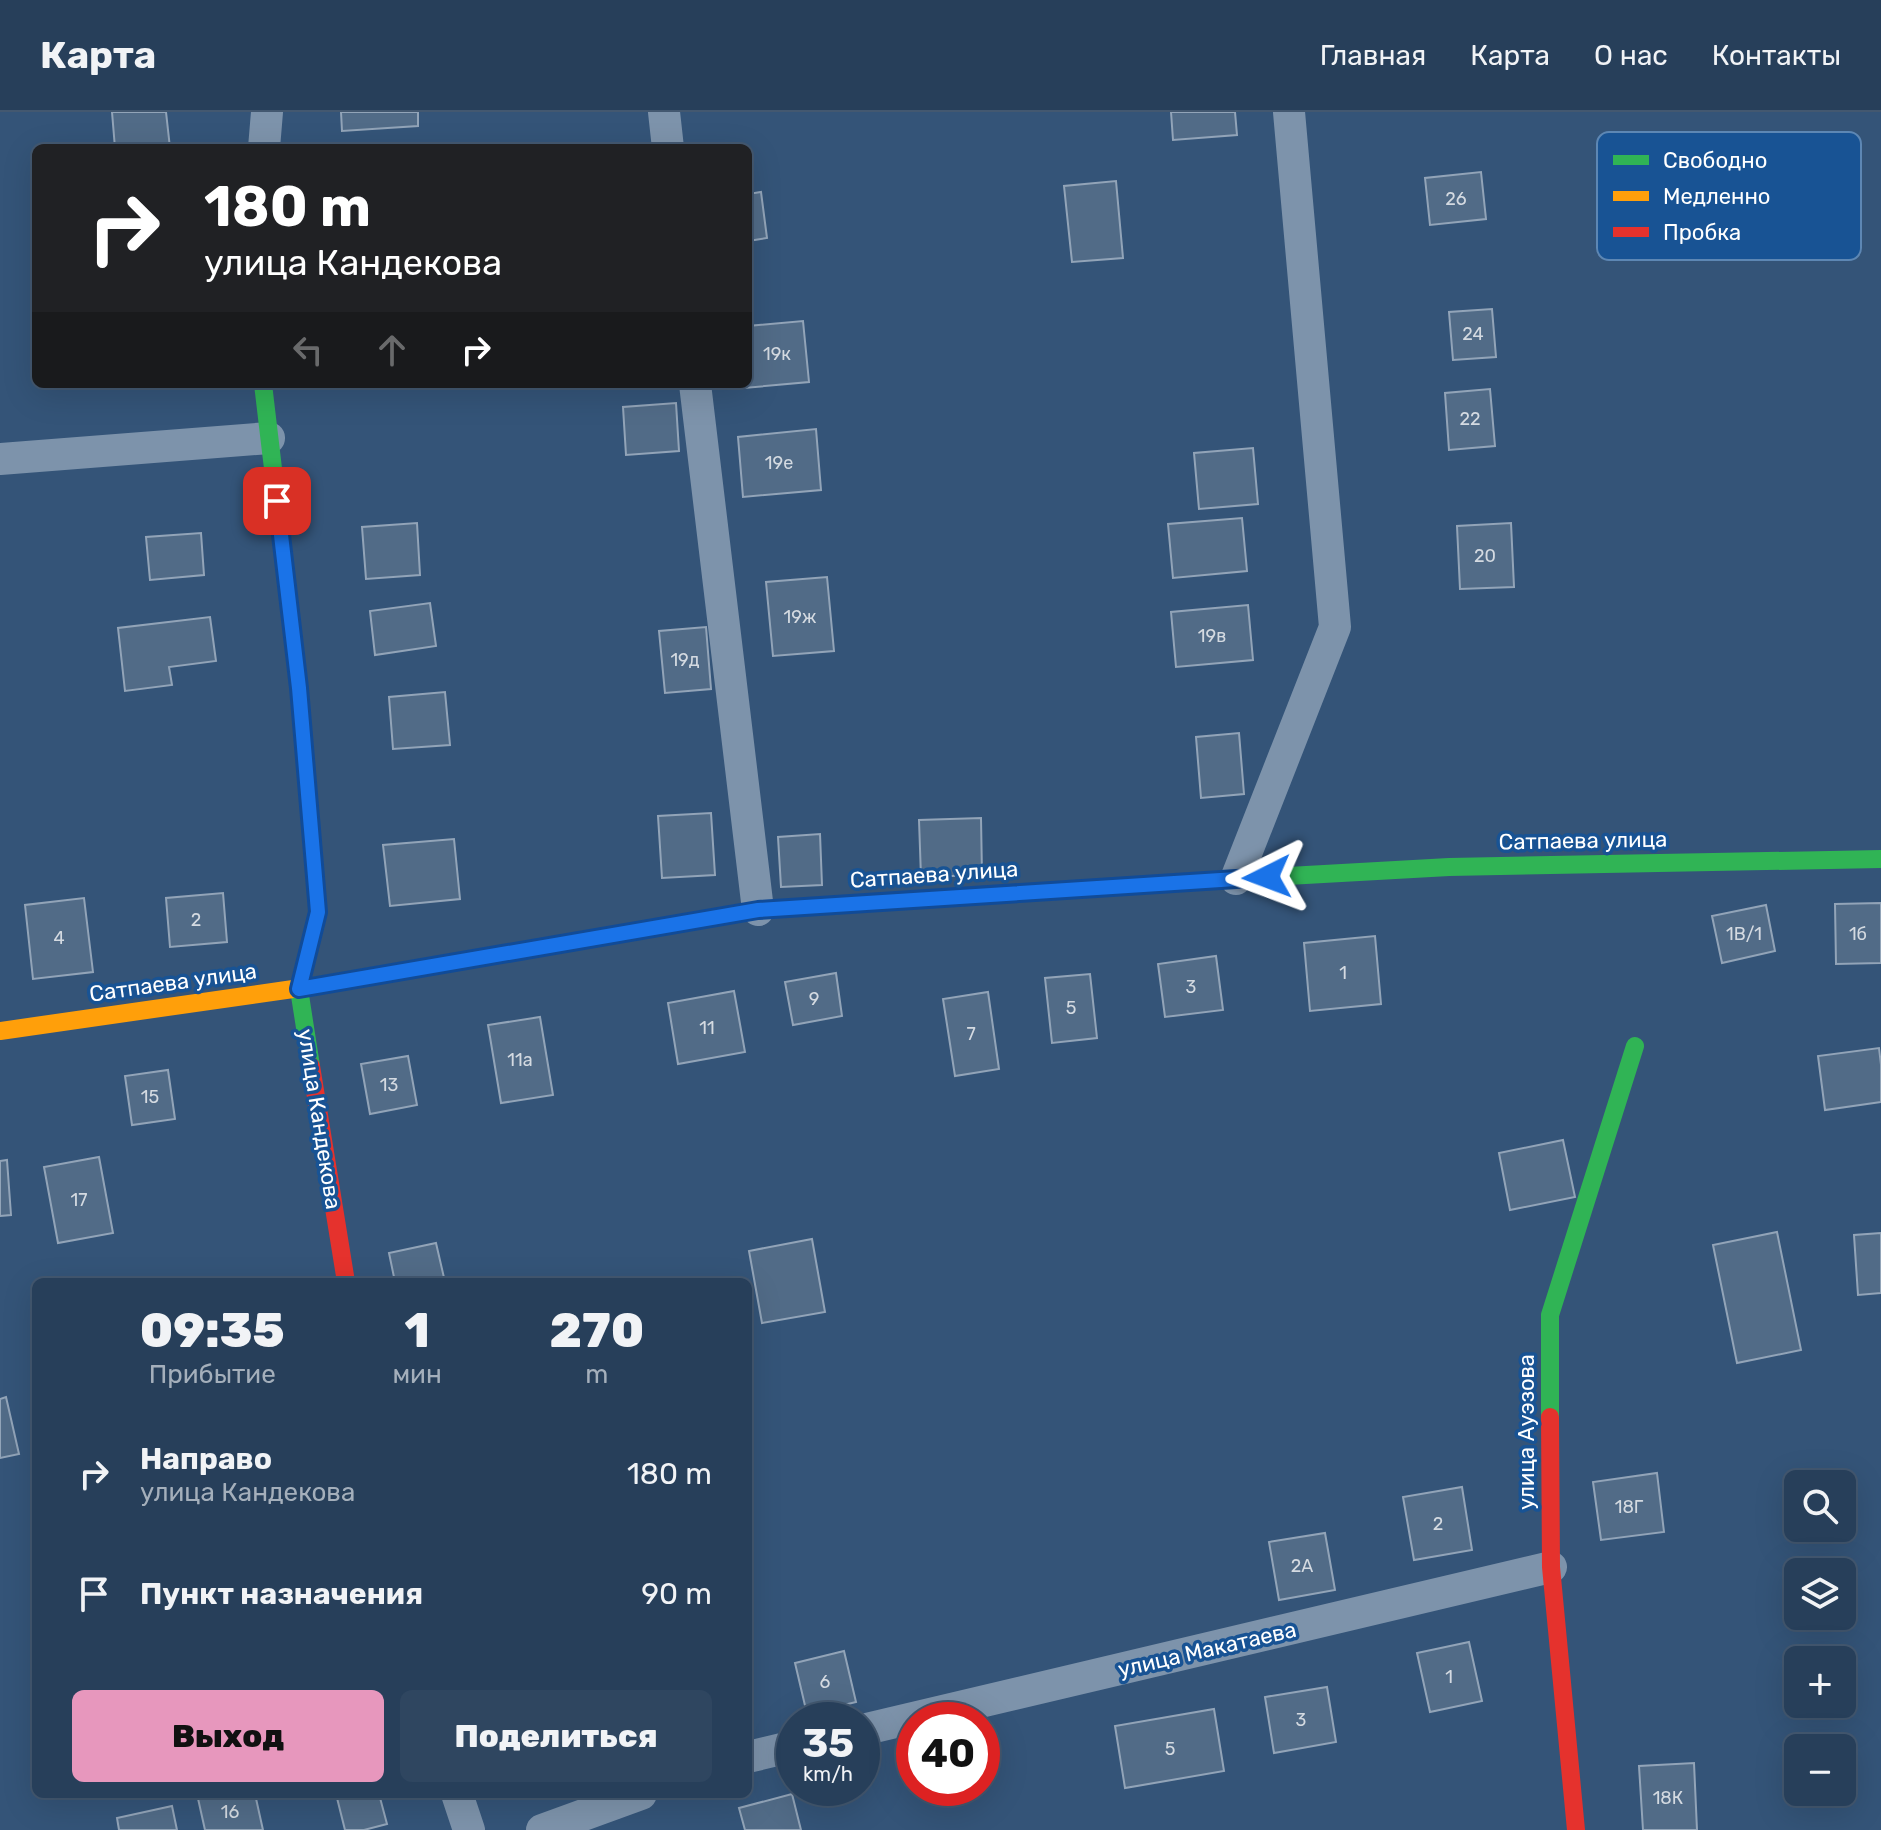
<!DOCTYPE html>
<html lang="ru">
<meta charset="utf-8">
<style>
:root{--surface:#273f5a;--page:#2f4660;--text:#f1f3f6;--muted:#a4afbb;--line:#435870;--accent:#e797bd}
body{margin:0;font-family:Rubik,sans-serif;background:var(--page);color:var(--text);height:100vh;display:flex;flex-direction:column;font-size:30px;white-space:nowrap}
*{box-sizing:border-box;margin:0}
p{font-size:26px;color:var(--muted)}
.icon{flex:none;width:44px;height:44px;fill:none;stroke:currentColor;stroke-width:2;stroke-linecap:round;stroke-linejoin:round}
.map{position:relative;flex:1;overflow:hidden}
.panel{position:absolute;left:32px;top:1166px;width:720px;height:520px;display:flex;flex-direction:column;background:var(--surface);border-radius:12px;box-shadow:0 8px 32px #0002,0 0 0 2px var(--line)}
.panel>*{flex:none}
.guide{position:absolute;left:32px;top:32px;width:720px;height:244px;border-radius:12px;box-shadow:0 8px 32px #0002,0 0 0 2px var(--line);background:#202124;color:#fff;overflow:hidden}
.buttons{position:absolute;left:1784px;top:1358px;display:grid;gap:16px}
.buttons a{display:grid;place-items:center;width:72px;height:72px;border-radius:12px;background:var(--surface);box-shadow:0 8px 32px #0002,0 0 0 2px var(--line);font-size:40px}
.speed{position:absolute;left:776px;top:1590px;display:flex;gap:16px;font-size:40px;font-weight:700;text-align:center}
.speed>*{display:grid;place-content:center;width:104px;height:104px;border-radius:50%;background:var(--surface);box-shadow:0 8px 32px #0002,0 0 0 2px var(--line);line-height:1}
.speed small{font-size:20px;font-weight:400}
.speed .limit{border:12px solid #d22;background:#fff;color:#111}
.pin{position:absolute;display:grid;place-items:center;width:68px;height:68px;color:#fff;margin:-34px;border-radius:16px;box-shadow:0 4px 12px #0006}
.me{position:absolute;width:88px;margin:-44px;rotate:267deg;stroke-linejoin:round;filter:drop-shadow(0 0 6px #0008)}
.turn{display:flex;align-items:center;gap:28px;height:168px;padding:0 40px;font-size:36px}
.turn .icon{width:104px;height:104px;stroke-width:2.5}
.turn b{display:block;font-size:56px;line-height:68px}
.lanes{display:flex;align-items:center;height:76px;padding:0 40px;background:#0003;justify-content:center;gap:40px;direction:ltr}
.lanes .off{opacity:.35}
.eta{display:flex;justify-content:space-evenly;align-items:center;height:136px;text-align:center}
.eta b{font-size:48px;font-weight:800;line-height:56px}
.button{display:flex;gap:16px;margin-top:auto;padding:16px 40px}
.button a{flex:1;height:92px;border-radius:12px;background:var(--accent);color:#111;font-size:32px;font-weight:800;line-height:92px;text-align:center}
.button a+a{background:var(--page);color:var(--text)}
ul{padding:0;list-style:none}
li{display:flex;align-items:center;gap:24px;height:120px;padding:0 40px}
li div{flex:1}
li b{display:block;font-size:30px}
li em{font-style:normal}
header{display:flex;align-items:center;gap:48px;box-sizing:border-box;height:112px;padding:0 40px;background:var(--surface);border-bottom:2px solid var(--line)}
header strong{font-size:38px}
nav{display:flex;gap:44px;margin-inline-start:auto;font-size:28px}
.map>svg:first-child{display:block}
.building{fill:#516b87;stroke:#92a4b8;stroke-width:2}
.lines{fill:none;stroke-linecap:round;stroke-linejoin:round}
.street{stroke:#7d93ab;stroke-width:32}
.fast{stroke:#30b455;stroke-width:18}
.slow{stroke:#ff9f0a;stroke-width:18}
.jam{stroke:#e5322d;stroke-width:18}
.route-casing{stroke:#114b97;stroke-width:20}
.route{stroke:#1a73e8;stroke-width:14}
.labels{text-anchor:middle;stroke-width:7;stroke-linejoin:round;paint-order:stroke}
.number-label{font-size:18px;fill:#d4dae1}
.street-label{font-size:22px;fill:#fff;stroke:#185394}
.key{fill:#185394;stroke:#5d87b4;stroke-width:2}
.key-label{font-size:22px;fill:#fff}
</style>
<header>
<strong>Карта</strong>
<nav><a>Главная</a><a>Карта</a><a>О нас</a><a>Контакты</a></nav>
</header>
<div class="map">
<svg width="1881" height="1718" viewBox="0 0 1881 1718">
<rect width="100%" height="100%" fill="#345478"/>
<g class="building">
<polygon points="112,0 166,0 170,36 115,36"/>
<polygon points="341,0 418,0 418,14 342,19"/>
<polygon points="1171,0 1235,0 1237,23 1173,28"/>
<polygon points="1481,60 1486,107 1430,113 1425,66"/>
<polygon points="1116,69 1123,146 1072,150 1064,74"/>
<polygon points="761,80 767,126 748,129 748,82"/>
<polygon points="1492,197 1496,245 1453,248 1449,200"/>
<polygon points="803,209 809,270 744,276 743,272 748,272 748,214"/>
<polygon points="1490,277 1495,334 1449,338 1445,281"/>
<polygon points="676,291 679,339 626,343 623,295"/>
<polygon points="816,317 821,378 743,385 738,325"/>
<polygon points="1253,336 1258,392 1199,397 1194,341"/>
<polygon points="1242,406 1247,459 1173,466 1168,412"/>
<polygon points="417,411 420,463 366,467 362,415"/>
<polygon points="1511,411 1514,475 1460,477 1457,414"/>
<polygon points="201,421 204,463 150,468 146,425"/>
<polygon points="827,465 834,539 773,544 766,470"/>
<polygon points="430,491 436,534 375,543 370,499"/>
<polygon points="1248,493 1253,548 1176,555 1171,500"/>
<polygon points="210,505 216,549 169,555 172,573 125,579 118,516"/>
<polygon points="706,515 711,577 665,581 659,519"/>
<polygon points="445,580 450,633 393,637 389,585"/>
<polygon points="1239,621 1244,682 1201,686 1196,625"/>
<polygon points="711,701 715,763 662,766 658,704"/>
<polygon points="981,706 982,763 921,765 919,708"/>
<polygon points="820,722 822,773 781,775 778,725"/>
<polygon points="454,727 460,787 390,794 383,733"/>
<polygon points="223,781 227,830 170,835 166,786"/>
<polygon points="84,786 93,860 33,867 25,793"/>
<polygon points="1881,791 1881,851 1836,852 1835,792"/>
<polygon points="1766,793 1775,839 1722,851 1712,804"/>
<polygon points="1375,824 1381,892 1310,899 1304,831"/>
<polygon points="1216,844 1223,898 1165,905 1158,852"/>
<polygon points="836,861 842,904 793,913 785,870"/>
<polygon points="1090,862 1097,926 1052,931 1045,866"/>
<polygon points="734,879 745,940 678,952 668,891"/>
<polygon points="988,880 999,957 955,964 943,887"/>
<polygon points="540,905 553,983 501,991 488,913"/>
<polygon points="1879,936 1881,953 1881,990 1825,998 1818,944"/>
<polygon points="408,944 417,993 370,1002 361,952"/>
<polygon points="168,958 175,1007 132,1013 125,964"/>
<polygon points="1563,1028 1575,1085 1510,1098 1499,1041"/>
<polygon points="99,1045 113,1121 58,1131 44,1055"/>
<polygon points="7,1048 11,1103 0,1104 0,1049"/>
<polygon points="1777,1120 1801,1238 1737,1251 1713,1133"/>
<polygon points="1881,1121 1881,1181 1858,1183 1854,1123"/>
<polygon points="812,1127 825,1200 762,1211 749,1139"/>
<polygon points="436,1131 445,1170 395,1170 389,1141"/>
<polygon points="6,1285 19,1342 0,1346 0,1287"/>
<polygon points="1657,1361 1664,1420 1601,1428 1593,1370"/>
<polygon points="1462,1375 1472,1438 1414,1448 1403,1385"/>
<polygon points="1325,1421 1335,1478 1279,1488 1269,1430"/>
<polygon points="1469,1530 1482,1589 1430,1600 1417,1541"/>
<polygon points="844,1539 856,1590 807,1602 795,1551"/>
<polygon points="1327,1575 1336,1630 1274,1641 1265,1585"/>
<polygon points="1214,1597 1224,1659 1125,1676 1115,1614"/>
<polygon points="1694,1651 1697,1718 1643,1718 1639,1654"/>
<polygon points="197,1682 255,1682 263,1718 205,1718"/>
<polygon points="336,1682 379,1682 387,1712 364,1718 345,1718"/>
<polygon points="792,1682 801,1718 745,1718 739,1696"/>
<polygon points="172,1694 177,1718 119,1718 117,1706"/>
</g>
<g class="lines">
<g class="street">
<polyline points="664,0 668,36"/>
<polyline points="264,36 267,0"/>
<polyline points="695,272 758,798"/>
<polyline points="0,347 269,326"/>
<polyline points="1236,767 1335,515 1289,0"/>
<polyline points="862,1618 1551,1455"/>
<polyline points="748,1645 794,1634"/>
<polyline points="457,1682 469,1718"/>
<polyline points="542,1718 641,1682"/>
</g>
<g class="fast">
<polyline points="263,272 299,576 318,800 299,877 311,954"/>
<polyline points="1217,768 1449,755 1881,747"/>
<polyline points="314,874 758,798 839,793"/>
<polyline points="1550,1305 1550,1203 1635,934"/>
</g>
<polyline class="slow" points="0,919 314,874"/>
<g class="jam">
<polyline points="839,793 1217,768"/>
<polyline points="311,954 346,1170"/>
<polyline points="1550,1305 1551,1455 1576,1718"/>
</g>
</g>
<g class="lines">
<g class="route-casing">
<polyline id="route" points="277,389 299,576 318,800 299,877 758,798 1267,765"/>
</g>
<use href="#route" class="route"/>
</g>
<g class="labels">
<g class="number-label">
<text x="1456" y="93">26</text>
<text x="1473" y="228">24</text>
<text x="777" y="248">19к</text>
<text x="1470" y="313">22</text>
<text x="779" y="357">19е</text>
<text x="1485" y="450">20</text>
<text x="800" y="511">19ж</text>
<text x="1212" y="530">19в</text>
<text x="685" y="554">19д</text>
<text x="196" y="814">2</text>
<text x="1744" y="828">1В/1</text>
<text x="1858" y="828">1б</text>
<text x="59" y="832">4</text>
<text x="1343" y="867">1</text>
<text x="1191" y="881">3</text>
<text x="814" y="893">9</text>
<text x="1071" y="902">5</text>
<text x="707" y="922">11</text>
<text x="971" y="928">7</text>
<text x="520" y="954">11а</text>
<text x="389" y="979">13</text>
<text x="150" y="991">15</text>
<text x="79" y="1094">17</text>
<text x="1629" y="1401">18Г</text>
<text x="1438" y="1418">2</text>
<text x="1302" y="1460">2А</text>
<text x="1449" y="1571">1</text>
<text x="825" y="1576">6</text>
<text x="1301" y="1614">3</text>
<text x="1170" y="1643">5</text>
<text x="1668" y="1692">18К</text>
<text x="230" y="1706">16</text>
</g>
<g class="street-label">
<text transform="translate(1583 728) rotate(-1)" y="8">Сатпаева улица</text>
<text transform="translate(934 762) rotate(-4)" y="8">Сатпаева улица</text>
<text transform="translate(173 870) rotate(-8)" y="8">Сатпаева улица</text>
<text transform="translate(320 1007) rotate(81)" y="8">улица Кандекова</text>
<text transform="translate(1526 1320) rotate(-90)" y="8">улица Ауэзова</text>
<text transform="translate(1207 1537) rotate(-13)" y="8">улица Макатаева</text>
</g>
</g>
<rect x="1597" y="20" width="264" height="128" rx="12" class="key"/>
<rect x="1613" y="43" width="36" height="10" fill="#30b455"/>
<rect x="1613" y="79" width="36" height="10" fill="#ff9f0a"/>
<rect x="1613" y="115" width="36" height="10" fill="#e5322d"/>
<g class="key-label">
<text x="1663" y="56">Свободно</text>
<text x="1663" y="92">Медленно</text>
<text x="1663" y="128">Пробка</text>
</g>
</svg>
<div class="buttons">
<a><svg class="icon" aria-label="search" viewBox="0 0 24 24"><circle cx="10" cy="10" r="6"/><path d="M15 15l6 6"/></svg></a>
<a><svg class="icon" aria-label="layers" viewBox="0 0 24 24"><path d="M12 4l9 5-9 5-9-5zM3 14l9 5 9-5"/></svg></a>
<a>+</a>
<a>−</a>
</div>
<div class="speed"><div>35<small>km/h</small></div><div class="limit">40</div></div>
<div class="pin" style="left:277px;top:389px;background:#d93025"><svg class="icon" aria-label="arrive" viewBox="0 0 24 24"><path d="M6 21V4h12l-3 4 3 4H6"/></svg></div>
<svg class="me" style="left:1267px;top:765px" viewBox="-20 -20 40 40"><path d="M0-17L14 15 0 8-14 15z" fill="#1a73e8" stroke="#fff" stroke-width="4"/></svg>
<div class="guide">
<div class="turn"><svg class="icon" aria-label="right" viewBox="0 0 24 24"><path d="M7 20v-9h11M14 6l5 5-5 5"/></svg><div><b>180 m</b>улица Кандекова</div></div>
<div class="lanes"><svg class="icon off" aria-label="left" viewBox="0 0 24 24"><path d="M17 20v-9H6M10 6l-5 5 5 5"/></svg><svg class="icon off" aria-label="ahead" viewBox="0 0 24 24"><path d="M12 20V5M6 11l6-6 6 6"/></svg><svg class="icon" aria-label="right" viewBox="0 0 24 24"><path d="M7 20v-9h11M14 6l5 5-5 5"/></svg></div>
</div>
<section class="panel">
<div class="eta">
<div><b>09:35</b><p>Прибытие</p></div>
<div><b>1</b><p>мин</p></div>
<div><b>270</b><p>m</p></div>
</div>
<ul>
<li><svg class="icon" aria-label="right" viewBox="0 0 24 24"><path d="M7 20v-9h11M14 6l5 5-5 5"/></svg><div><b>Направо</b><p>улица Кандекова</p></div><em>180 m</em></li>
<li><svg class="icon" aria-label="arrive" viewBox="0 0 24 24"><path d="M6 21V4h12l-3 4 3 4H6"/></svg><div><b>Пункт назначения</b></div><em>90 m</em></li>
</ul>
<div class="button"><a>Выход</a><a>Поделиться</a></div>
</section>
</div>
